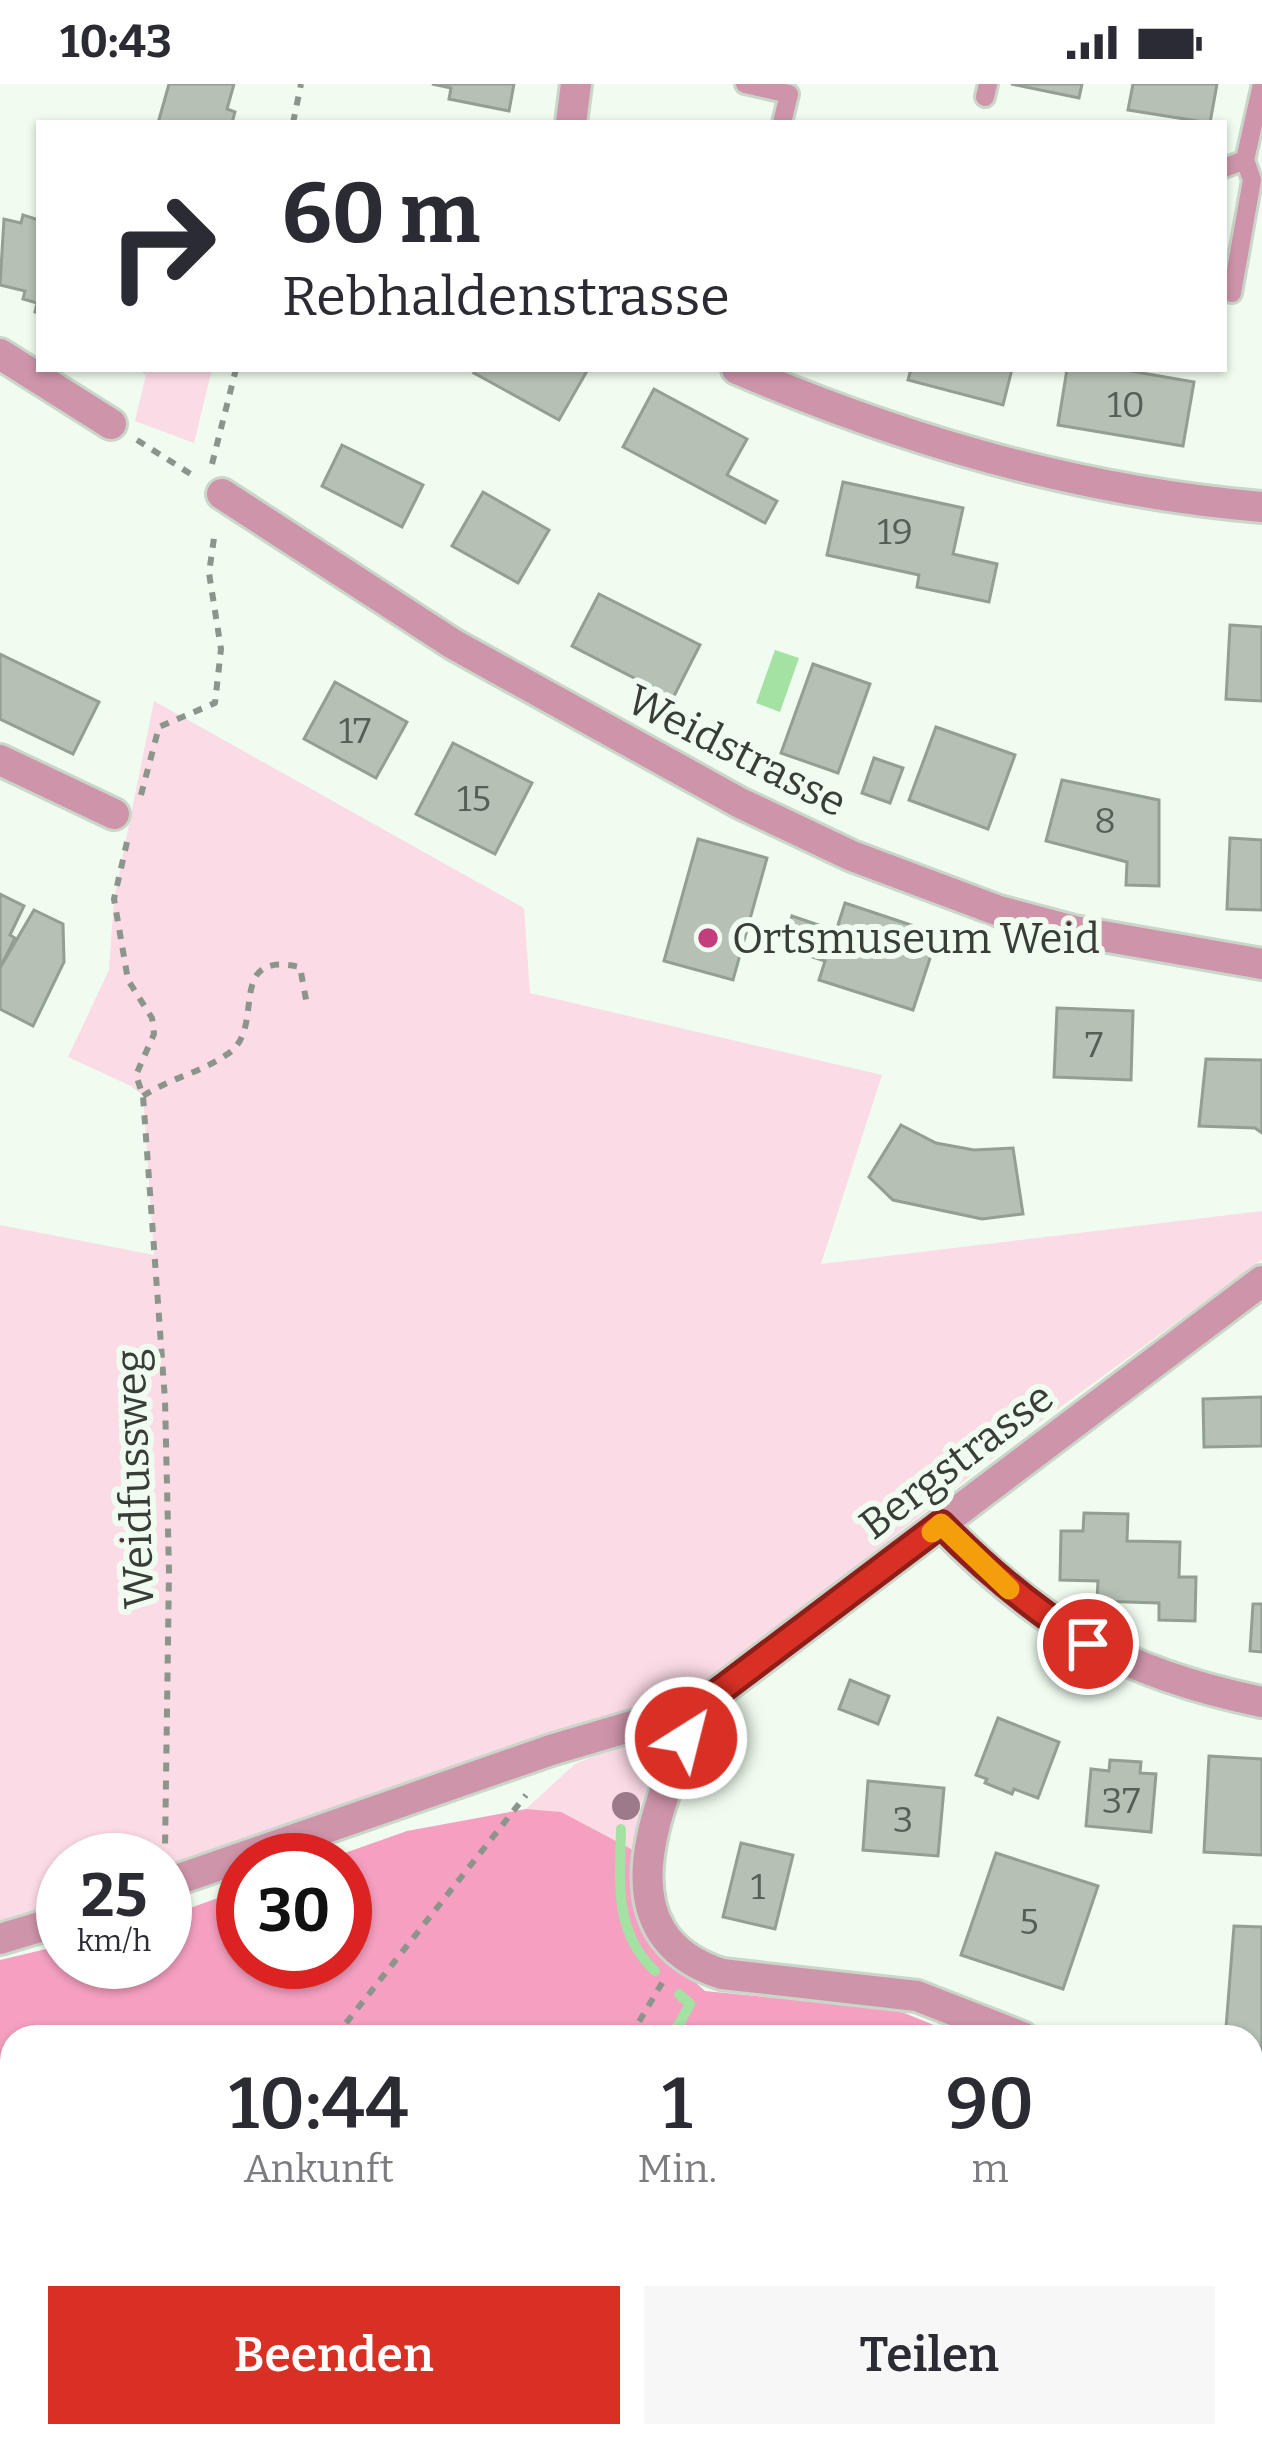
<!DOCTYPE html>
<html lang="de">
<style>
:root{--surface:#fff;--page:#f7f7f7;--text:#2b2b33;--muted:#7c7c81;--accent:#d93025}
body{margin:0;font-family:Bitter,serif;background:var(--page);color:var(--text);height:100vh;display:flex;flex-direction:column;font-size:45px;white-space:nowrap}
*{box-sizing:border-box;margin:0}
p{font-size:39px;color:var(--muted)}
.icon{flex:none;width:66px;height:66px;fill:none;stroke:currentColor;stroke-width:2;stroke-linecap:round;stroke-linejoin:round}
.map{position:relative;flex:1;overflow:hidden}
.side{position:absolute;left:0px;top:1941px;width:1263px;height:423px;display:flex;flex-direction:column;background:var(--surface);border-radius:36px 36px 0 0;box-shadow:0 3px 9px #0004}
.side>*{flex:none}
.top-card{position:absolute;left:36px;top:36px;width:1191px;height:252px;border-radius:0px;box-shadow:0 3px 9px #0004;background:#fff;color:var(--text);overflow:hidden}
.speed{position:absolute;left:36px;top:1749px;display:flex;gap:24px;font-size:60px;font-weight:700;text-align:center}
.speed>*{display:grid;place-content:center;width:156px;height:156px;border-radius:50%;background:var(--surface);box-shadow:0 3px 9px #0004;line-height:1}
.speed small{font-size:30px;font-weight:400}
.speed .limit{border:18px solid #d22;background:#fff;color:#111}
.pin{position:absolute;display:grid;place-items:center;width:102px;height:102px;color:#fff;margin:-51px;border:6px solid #fff;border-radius:50%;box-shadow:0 3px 12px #0007}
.me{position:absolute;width:132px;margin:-66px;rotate:36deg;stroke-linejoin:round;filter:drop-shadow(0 0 9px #0008)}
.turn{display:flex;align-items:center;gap:42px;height:252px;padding:0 48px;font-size:54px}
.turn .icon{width:156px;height:156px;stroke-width:2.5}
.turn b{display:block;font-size:84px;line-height:102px}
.eta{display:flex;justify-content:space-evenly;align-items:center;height:204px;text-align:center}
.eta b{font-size:72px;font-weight:600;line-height:84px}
.action{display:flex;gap:24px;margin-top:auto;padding:24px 48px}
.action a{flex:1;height:138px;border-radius:0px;background:var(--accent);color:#fff;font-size:48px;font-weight:600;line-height:138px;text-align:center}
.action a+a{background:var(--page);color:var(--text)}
.status{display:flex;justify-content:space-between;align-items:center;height:84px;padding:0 60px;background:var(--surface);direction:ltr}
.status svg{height:33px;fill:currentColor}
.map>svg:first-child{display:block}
.green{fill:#fbdbe6}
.forest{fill:#f6a0c1}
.water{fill:#a3e2a2}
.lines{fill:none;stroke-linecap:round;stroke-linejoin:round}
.stream{stroke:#a3e2a2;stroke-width:10}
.building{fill:#b4c1b4;stroke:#939f93;stroke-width:3}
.lane-casing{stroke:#cad6ca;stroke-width:24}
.street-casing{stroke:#cad6ca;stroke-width:36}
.path{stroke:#8c958c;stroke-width:6;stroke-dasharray:9 9;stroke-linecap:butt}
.lane{stroke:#ce94a9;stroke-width:18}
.street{stroke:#ce94a9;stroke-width:30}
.tree{fill:#9d7a89}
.route-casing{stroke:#8d1f18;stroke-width:30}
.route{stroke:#d93025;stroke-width:21}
.slow{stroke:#f59e0b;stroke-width:21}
.poi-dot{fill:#c43e7d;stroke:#effcef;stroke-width:4.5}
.labels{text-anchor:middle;stroke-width:12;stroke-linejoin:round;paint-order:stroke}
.number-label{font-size:36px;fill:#575e56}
.street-label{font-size:42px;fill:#383d37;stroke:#effcef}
.poi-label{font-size:42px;fill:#383d37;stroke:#effcef;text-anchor:start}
</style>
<div class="status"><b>10:43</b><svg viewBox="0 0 49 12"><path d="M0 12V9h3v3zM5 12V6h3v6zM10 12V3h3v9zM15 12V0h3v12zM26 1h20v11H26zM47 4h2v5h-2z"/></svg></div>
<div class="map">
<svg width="1262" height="2363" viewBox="0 0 1262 2363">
<rect width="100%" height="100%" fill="#effcef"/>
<g class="green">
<polygon points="137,285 212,285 194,359 135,337 146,291"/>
<polygon points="154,617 524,824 530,909 882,991 821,1180 1262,1127 1262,1176 1029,1346 713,1594 165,1792 165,1776 63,1776 63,1831 0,1850 0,1141 154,1171 143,1012 131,1002 68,973 109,886 114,815"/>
<polygon points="661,1644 665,1653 641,1720 633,1766 561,1729 526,1725 575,1680"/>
</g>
<polygon class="forest" points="526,1725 561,1728 633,1766 641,1834 654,1861 705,1907 897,1926 963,1953 12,1953 12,2352 1251,2352 1251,2119 1262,2168 1262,2363 0,2363 0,1876 63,1861 63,1878 165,1878 165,1833 243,1805 243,1878 345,1878 345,1776 325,1776 407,1747"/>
<polygon class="water" points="775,566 799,574 780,628 756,619"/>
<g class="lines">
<g class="stream">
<path d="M 621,1745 C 620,1797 613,1847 655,1887"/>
<polyline points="672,1953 690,1920 679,1910"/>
<polyline points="593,2352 597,2363"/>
</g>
</g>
<g class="building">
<polygon points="169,0 234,0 227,25 235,28 232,39 158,39"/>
<polygon points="432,0 514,0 509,27 449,15 451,4"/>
<polygon points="1011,0 1082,0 1079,14"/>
<polygon points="1133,0 1217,0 1210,39 1128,26"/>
<polygon points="23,131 39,136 39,229 35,228 37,219 23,215 25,207 0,201 4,135 21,139"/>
<polygon points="477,285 584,285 587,287 559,336 474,289"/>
<polygon points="911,285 1012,285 1003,321 908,296"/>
<polygon points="1067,285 1119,285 1194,298 1183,362 1058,341"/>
<polygon points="654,305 747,355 727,391 777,417 765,439 623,363"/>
<polygon points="342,361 423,401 402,443 322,402"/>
<polygon points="843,398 963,424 953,470 997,480 989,518 917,503 919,491 827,471"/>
<polygon points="483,408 549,446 518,499 452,462"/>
<polygon points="599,510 700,561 673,614 572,562"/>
<polygon points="1230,541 1262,543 1262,617 1226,615"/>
<polygon points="0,570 99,618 73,670 0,635"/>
<polygon points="813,580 870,600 838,689 781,669"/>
<polygon points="335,598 407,638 376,694 304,655"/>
<polygon points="936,643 1015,671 988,745 909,716"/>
<polygon points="453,659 532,699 495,770 416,730"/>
<polygon points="874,674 903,684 890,719 862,709"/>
<polygon points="1062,696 1159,716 1159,802 1126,801 1127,778 1046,757"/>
<polygon points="1230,754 1262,756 1262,826 1227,825"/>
<polygon points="698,755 767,774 733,896 664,877"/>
<polygon points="0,810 24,822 10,851 15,854 0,884"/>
<polygon points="845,819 938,850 913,926 819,896 825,877 782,863 792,832 836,847"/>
<polygon points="34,826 63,840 64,878 33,942 0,925 0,884"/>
<polygon points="1057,924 1133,927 1131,996 1054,993"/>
<polygon points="1206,975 1262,976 1262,1049 1255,1044 1199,1042"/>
<polygon points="901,1041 936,1059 974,1066 1013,1064 1023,1130 982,1135 893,1116 869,1093"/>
<polygon points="1262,1313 1262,1362 1204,1363 1203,1315"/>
<polygon points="1084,1429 1128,1430 1127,1457 1180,1458 1179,1493 1196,1493 1195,1537 1159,1536 1159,1519 1097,1517 1098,1497 1060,1496 1061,1447 1083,1447"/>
<polygon points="1253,1520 1262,1520 1262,1568 1250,1567"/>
<polygon points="850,1596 889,1612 878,1640 839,1625"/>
<polygon points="998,1634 1059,1658 1038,1714 1014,1705 1012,1710 985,1699 987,1695 976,1691"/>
<polygon points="1209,1672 1262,1675 1262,1771 1204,1768"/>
<polygon points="1110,1676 1141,1678 1140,1689 1156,1690 1151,1748 1086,1742 1091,1685 1109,1687"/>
<polygon points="868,1697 944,1704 938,1772 863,1766"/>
<polygon points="741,1759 793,1771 775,1845 723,1833"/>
<polygon points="996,1769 1098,1802 1063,1905 961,1871"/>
<polygon points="1234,1842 1262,1843 1262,1975 1251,1974 1251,1953 1235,1953 1232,1944 1226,1944"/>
</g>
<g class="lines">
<g class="lane-casing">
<g id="lane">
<polyline points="745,0 789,10 782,39"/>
<polyline points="985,13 988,0"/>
<polyline points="1224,84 1245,76 1262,0"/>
<polyline points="1232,209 1252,96 1245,76"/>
</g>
</g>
<g class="street-casing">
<g id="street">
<polyline points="571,39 576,0"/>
<polyline points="0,270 111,340"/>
<path d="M 737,285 C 903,356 1082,408 1262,423"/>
<polyline points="222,410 453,560 740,719 852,772 999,827 1074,847 1262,880"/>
<polyline points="0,676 114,730"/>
<path d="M 941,1440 C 1038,1541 1124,1590 1262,1618"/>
<path d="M 700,1622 C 663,1708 593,1849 722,1890 L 917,1912 L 1022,1953"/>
<polyline points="165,1800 551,1666 700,1622 1262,1197"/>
<polyline points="0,1855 63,1836"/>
<polyline points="1251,2067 1262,2068"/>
</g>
</g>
<g class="path">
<polyline points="293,39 301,0"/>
<polyline points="137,356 197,394"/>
<polyline points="212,380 236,285"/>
<polyline points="141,711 159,643 215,619 221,565 209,489 215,447"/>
<polyline points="127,758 114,815 128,896 152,934 154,950 136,991 143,1012 165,1316 169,1488 165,1766"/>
<path d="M 143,1012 C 170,994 203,988 229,969 C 267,942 224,866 300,883 L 307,921"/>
<polyline points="335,1953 526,1711"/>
<polyline points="630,1953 665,1894"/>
<polyline points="0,2342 22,2363"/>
<polyline points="84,2363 93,2352"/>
<polyline points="437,2363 444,2352"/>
</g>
<use href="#lane" class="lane"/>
<use href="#street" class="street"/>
</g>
<circle class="tree" cx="626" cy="1722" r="14"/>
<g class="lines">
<g class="route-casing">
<path id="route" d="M 686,1654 L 700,1622 L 941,1440 C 987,1487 1033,1525 1088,1560"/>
</g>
<use href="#route" class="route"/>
<polyline class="slow" points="932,1448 941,1440 1009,1505"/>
</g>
<circle class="poi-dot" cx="708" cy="854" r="12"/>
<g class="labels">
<g class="number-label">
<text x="1126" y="333">10</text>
<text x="895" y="460">19</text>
<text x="355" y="659">17</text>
<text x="474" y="727">15</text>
<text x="1105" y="749">8</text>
<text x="1094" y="973">7</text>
<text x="1121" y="1729">37</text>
<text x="903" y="1748">3</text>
<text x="758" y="1815">1</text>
<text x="1029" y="1850">5</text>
</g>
<g class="street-label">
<text transform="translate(737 666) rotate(27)" y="15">Weidstrasse</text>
<text transform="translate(956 1376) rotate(-37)" y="15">Bergstrasse</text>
<text transform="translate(134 1395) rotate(-92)" y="15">Weidfussweg</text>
</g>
<g class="poi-label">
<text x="732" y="869">Ortsmuseum Weid</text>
</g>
</g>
</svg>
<div class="speed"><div>25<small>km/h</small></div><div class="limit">30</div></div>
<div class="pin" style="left:1088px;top:1560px;background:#d93025"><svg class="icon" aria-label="arrive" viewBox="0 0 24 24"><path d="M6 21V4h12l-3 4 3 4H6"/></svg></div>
<svg class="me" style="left:686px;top:1654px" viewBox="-20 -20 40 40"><circle r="17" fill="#d93025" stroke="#fff" stroke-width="3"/><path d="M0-11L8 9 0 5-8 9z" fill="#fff"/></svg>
<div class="top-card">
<div class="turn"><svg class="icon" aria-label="right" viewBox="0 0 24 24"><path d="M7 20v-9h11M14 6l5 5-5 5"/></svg><div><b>60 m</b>Rebhaldenstrasse</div></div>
</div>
<section class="side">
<div class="eta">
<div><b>10:44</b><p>Ankunft</p></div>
<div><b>1</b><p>Min.</p></div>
<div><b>90</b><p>m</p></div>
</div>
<div class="action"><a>Beenden</a><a>Teilen</a></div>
</section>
</div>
